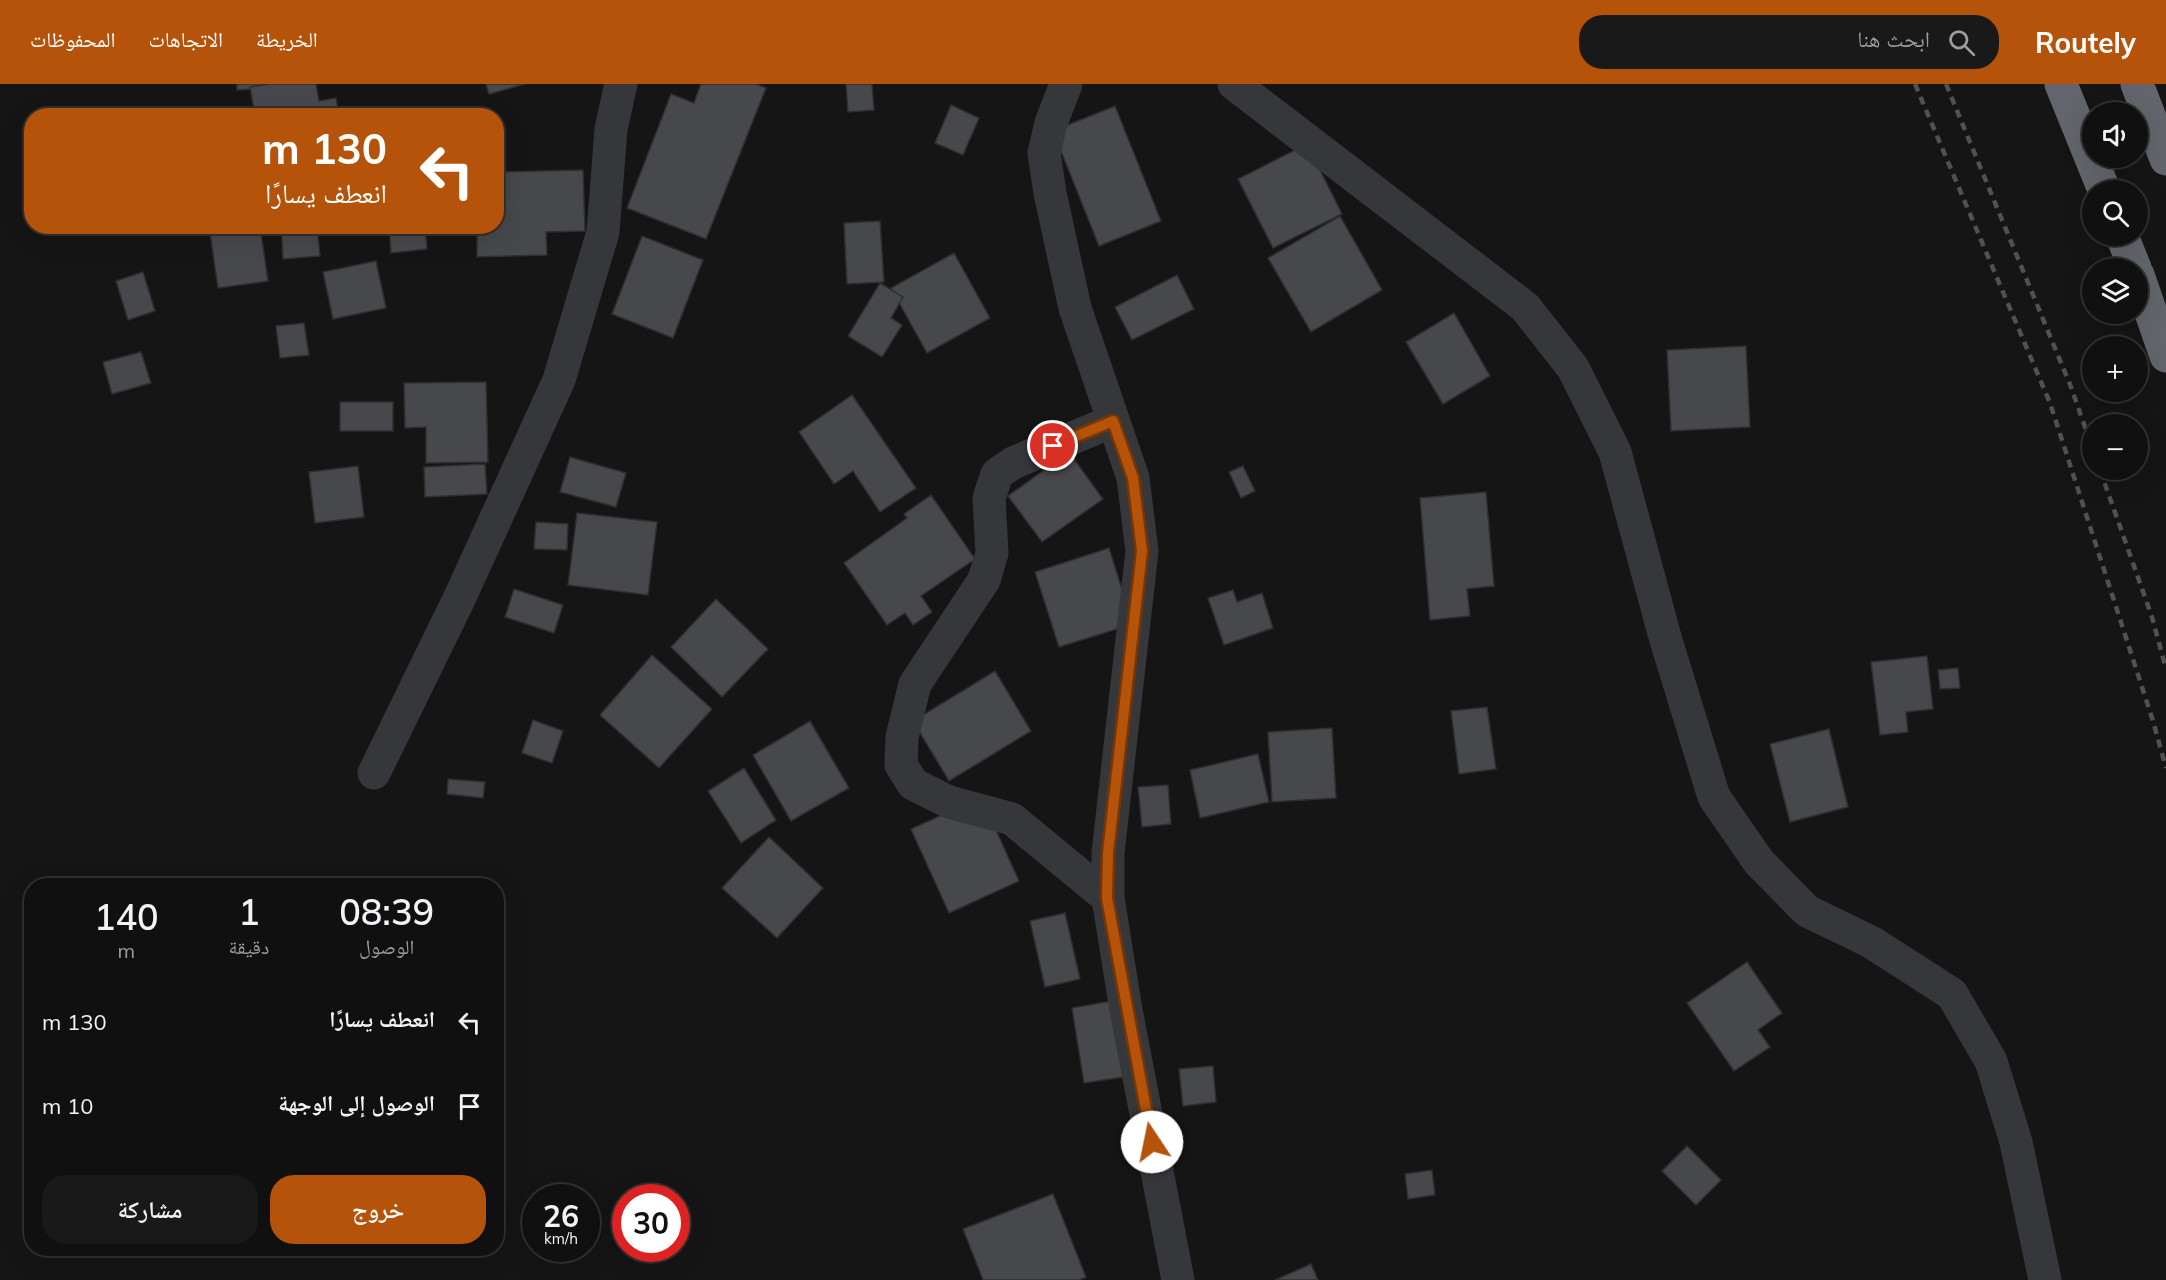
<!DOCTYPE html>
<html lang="ar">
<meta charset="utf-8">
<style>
:root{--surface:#101010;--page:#191919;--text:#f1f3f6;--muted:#9c9d9f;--line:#303030;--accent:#b45309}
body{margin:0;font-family:Mulish,"Noto Naskh Arabic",sans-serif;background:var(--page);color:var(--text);direction:rtl;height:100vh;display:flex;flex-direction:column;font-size:22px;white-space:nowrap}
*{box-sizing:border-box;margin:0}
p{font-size:20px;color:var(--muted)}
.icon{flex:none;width:33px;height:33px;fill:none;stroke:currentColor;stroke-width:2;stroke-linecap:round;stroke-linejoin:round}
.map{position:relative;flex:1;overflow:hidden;direction:ltr}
.side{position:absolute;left:24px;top:794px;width:480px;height:378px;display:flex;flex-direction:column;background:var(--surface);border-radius:24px;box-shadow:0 6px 24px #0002,0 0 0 2px var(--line);direction:rtl}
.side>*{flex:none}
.guide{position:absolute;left:24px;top:24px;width:480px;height:126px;border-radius:24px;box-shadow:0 6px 24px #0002,0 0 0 2px var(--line);direction:rtl;background:#b45309;color:#fff;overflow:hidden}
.tools{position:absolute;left:2082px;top:18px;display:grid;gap:12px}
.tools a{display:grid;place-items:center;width:66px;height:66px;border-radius:50%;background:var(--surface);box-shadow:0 6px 24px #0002,0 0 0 2px var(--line);font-size:30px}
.speed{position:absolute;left:522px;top:1100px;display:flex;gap:12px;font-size:30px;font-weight:700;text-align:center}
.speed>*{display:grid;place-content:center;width:78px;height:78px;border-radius:50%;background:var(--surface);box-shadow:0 6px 24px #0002,0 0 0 2px var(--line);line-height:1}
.speed small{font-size:15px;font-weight:400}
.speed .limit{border:9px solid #d22;background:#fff;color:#111}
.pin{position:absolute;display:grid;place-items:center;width:51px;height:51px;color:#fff;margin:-26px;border:3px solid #fff;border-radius:50%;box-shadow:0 2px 6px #0007}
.me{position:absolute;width:66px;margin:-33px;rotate:349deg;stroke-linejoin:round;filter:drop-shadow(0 0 4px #0008)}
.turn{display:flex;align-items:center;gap:21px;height:126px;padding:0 18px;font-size:27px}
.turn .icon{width:78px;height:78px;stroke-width:2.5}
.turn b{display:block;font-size:42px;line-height:51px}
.eta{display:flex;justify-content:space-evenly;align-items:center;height:102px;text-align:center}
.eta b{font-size:36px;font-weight:600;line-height:42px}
.cta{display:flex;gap:12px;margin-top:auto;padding:12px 18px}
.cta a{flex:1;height:69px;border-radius:24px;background:var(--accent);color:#fff;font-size:24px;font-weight:600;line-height:69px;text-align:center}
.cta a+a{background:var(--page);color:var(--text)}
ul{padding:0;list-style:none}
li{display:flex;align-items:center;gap:18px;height:84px;padding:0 18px}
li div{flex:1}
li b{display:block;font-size:22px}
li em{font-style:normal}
header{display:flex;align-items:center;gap:36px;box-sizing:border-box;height:84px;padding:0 30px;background:var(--accent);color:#fff}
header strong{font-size:28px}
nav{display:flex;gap:33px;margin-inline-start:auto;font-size:21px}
.search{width:420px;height:54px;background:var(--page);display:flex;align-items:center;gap:15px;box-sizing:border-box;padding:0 21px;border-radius:24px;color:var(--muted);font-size:22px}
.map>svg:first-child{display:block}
.building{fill:#47484b;stroke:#2f2f32;stroke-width:1.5}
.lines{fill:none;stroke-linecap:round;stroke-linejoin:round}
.minor{stroke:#36373b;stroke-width:33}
.highway{stroke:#62656b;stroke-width:33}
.rail{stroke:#4f5155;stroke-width:4.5;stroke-dasharray:8 6;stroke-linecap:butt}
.route-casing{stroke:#753606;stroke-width:15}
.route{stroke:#b45309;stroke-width:10}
</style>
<header>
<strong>Routely</strong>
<div class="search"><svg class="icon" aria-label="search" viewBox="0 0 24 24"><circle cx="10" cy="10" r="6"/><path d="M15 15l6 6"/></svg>ابحث هنا</div>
<nav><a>الخريطة</a><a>الاتجاهات</a><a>المحفوظات</a></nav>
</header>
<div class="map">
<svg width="2166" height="1196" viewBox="0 0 2166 1196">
<rect width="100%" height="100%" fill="#151516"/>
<g class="building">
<polygon points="237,0 271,0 271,4 237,6"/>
<polygon points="269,0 316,0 319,17 336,14 339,32 255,32 250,3"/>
<polygon points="486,0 525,0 489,10"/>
<polygon points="701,0 756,0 766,4 706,155 627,124 671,10 694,19"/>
<polygon points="846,0 872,0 874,26 848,28"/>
<polygon points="951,21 979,34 963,71 935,59"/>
<polygon points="1115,22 1161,137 1099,162 1053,47"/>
<polygon points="1307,60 1342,130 1273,164 1238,95"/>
<polygon points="583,86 585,147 546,148 547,171 477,173 477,142 496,142 496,88"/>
<polygon points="1340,132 1382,206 1311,248 1268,174"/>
<polygon points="880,137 884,198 847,200 844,139"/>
<polygon points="209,142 260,142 268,197 218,204"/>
<polygon points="281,142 317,142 320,172 283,175"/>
<polygon points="389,142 425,142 427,165 391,169"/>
<polygon points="642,152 703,176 673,254 612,230"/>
<polygon points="954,169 990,234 927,269 891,204"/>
<polygon points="376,177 386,224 333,235 323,188"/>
<polygon points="143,188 155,227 128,236 116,197"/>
<polygon points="1177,191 1194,225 1132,256 1115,223"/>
<polygon points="880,199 903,213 891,234 902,241 882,273 848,252"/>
<polygon points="1454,229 1490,292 1443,320 1406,258"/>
<polygon points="304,239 309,271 280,274 276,242"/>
<polygon points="1746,262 1750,343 1671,347 1667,266"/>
<polygon points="141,268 151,299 112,310 103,278"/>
<polygon points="486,298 488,378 426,379 426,343 405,344 404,299"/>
<polygon points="852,311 916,404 880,428 853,387 834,400 799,348"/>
<rect x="340" y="318" width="53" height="29"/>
<polygon points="1069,368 1103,415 1042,458 1008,412"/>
<polygon points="570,373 626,389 616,423 560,408"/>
<polygon points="485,380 487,410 425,413 424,383"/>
<polygon points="358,382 364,433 315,439 309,388"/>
<polygon points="1243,382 1255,407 1241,414 1229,388"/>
<polygon points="1486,408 1494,502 1467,505 1470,532 1430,536 1420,414"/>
<polygon points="931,411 975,475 921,512 932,528 913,541 905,529 887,541 844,479 907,434 904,430"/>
<polygon points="577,429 657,438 648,511 568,501"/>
<polygon points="536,438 568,440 567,466 534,465"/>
<polygon points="1109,464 1133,540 1059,563 1035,488"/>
<polygon points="514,505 563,521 554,549 505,533"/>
<polygon points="1233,506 1237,518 1262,509 1273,544 1224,561 1208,514"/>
<polygon points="716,515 768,565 722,613 671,563"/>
<polygon points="652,571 712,625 659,684 600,631"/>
<polygon points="1927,572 1933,625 1906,628 1908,648 1880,651 1871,578"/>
<polygon points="1958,584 1960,604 1940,605 1938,586"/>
<polygon points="995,587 1031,647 949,697 913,637"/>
<polygon points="1487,623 1496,685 1459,690 1451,627"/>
<polygon points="533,636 563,647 552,679 522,669"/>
<polygon points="810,637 849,704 791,737 753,671"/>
<polygon points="1332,644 1336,714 1272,718 1268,648"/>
<polygon points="1829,645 1848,723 1790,738 1770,660"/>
<polygon points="1258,670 1269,718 1200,734 1190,686"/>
<polygon points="744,684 776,736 741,759 708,707"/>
<polygon points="448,695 485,698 483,714 447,710"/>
<polygon points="1168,701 1171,740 1142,743 1138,703"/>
<polygon points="981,713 1019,797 949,829 911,745"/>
<polygon points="769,753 823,804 777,854 722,804"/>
<polygon points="1065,829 1080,895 1045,903 1030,837"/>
<polygon points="1747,878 1782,929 1758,946 1770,963 1734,987 1687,919"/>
<polygon points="1111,917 1124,993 1084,999 1072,924"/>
<polygon points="1213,982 1216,1018 1183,1022 1179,985"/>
<polygon points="1687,1062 1721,1096 1696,1121 1662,1087"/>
<polygon points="1432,1086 1435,1111 1408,1115 1405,1090"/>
<polygon points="1053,1110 1086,1193 1079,1196 983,1196 963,1145"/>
<polygon points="1311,1180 1318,1196 1275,1196"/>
</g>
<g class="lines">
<g class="minor">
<polyline points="1066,0 1051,39 1044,69 1050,109 1075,224 1133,394 1142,467 1108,769 1108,814 1126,926 1178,1196"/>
<polyline points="1234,0 1525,223 1573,284 1615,368 1665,553 1714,713 1759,778 1807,827 1871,858 1952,910 1991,977 2016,1058 2045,1196"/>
<polyline points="374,689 460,513 559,296 603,148 611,45 621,0"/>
<polyline points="1108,814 1012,735 949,718 913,700 901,681 902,653 915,600 984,496 992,469 989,414 997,390 1013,379 1113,337"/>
</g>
<g class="highway">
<polyline points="2061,0 2104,106"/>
<polyline points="2137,0 2166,75"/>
<polyline points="2122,152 2135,184"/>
<polyline points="2138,191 2166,272"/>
</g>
<g class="rail">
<polyline points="1915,0 2050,319 2153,637 2166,684"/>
<polyline points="1946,0 2071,303 2092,363"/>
<polyline points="2100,386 2152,533 2166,585"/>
</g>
</g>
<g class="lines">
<g class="route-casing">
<polyline id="route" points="1053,362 1113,337 1133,394 1142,467 1108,769 1107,814 1152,1058"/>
</g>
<use href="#route" class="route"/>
</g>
</svg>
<div class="tools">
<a><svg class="icon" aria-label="sound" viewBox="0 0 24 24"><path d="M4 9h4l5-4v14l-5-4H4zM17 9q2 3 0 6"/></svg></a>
<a><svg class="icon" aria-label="search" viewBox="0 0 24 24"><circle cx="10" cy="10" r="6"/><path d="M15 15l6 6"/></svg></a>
<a><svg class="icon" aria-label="layers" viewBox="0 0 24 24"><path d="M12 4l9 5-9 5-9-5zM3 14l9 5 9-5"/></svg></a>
<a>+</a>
<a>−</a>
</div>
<div class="speed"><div>26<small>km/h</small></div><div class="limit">30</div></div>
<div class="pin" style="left:1053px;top:362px;background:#d93025"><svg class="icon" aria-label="arrive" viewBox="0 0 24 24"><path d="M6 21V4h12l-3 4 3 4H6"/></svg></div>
<svg class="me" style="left:1152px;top:1058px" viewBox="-20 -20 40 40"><circle r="19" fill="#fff"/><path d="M0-13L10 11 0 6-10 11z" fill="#b45309"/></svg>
<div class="guide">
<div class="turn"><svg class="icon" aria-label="left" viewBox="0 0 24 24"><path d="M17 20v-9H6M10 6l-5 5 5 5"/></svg><div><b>130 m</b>انعطف يسارًا</div></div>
</div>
<section class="side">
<div class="eta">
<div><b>08:39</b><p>الوصول</p></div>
<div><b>1</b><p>دقيقة</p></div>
<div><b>140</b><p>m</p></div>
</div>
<ul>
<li><svg class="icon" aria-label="left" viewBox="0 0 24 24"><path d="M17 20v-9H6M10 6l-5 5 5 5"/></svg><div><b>انعطف يسارًا</b></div><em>130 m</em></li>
<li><svg class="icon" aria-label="arrive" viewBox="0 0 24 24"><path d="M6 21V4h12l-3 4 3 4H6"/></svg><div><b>الوصول إلى الوجهة</b></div><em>10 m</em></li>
</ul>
<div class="cta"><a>خروج</a><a>مشاركة</a></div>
</section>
</div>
